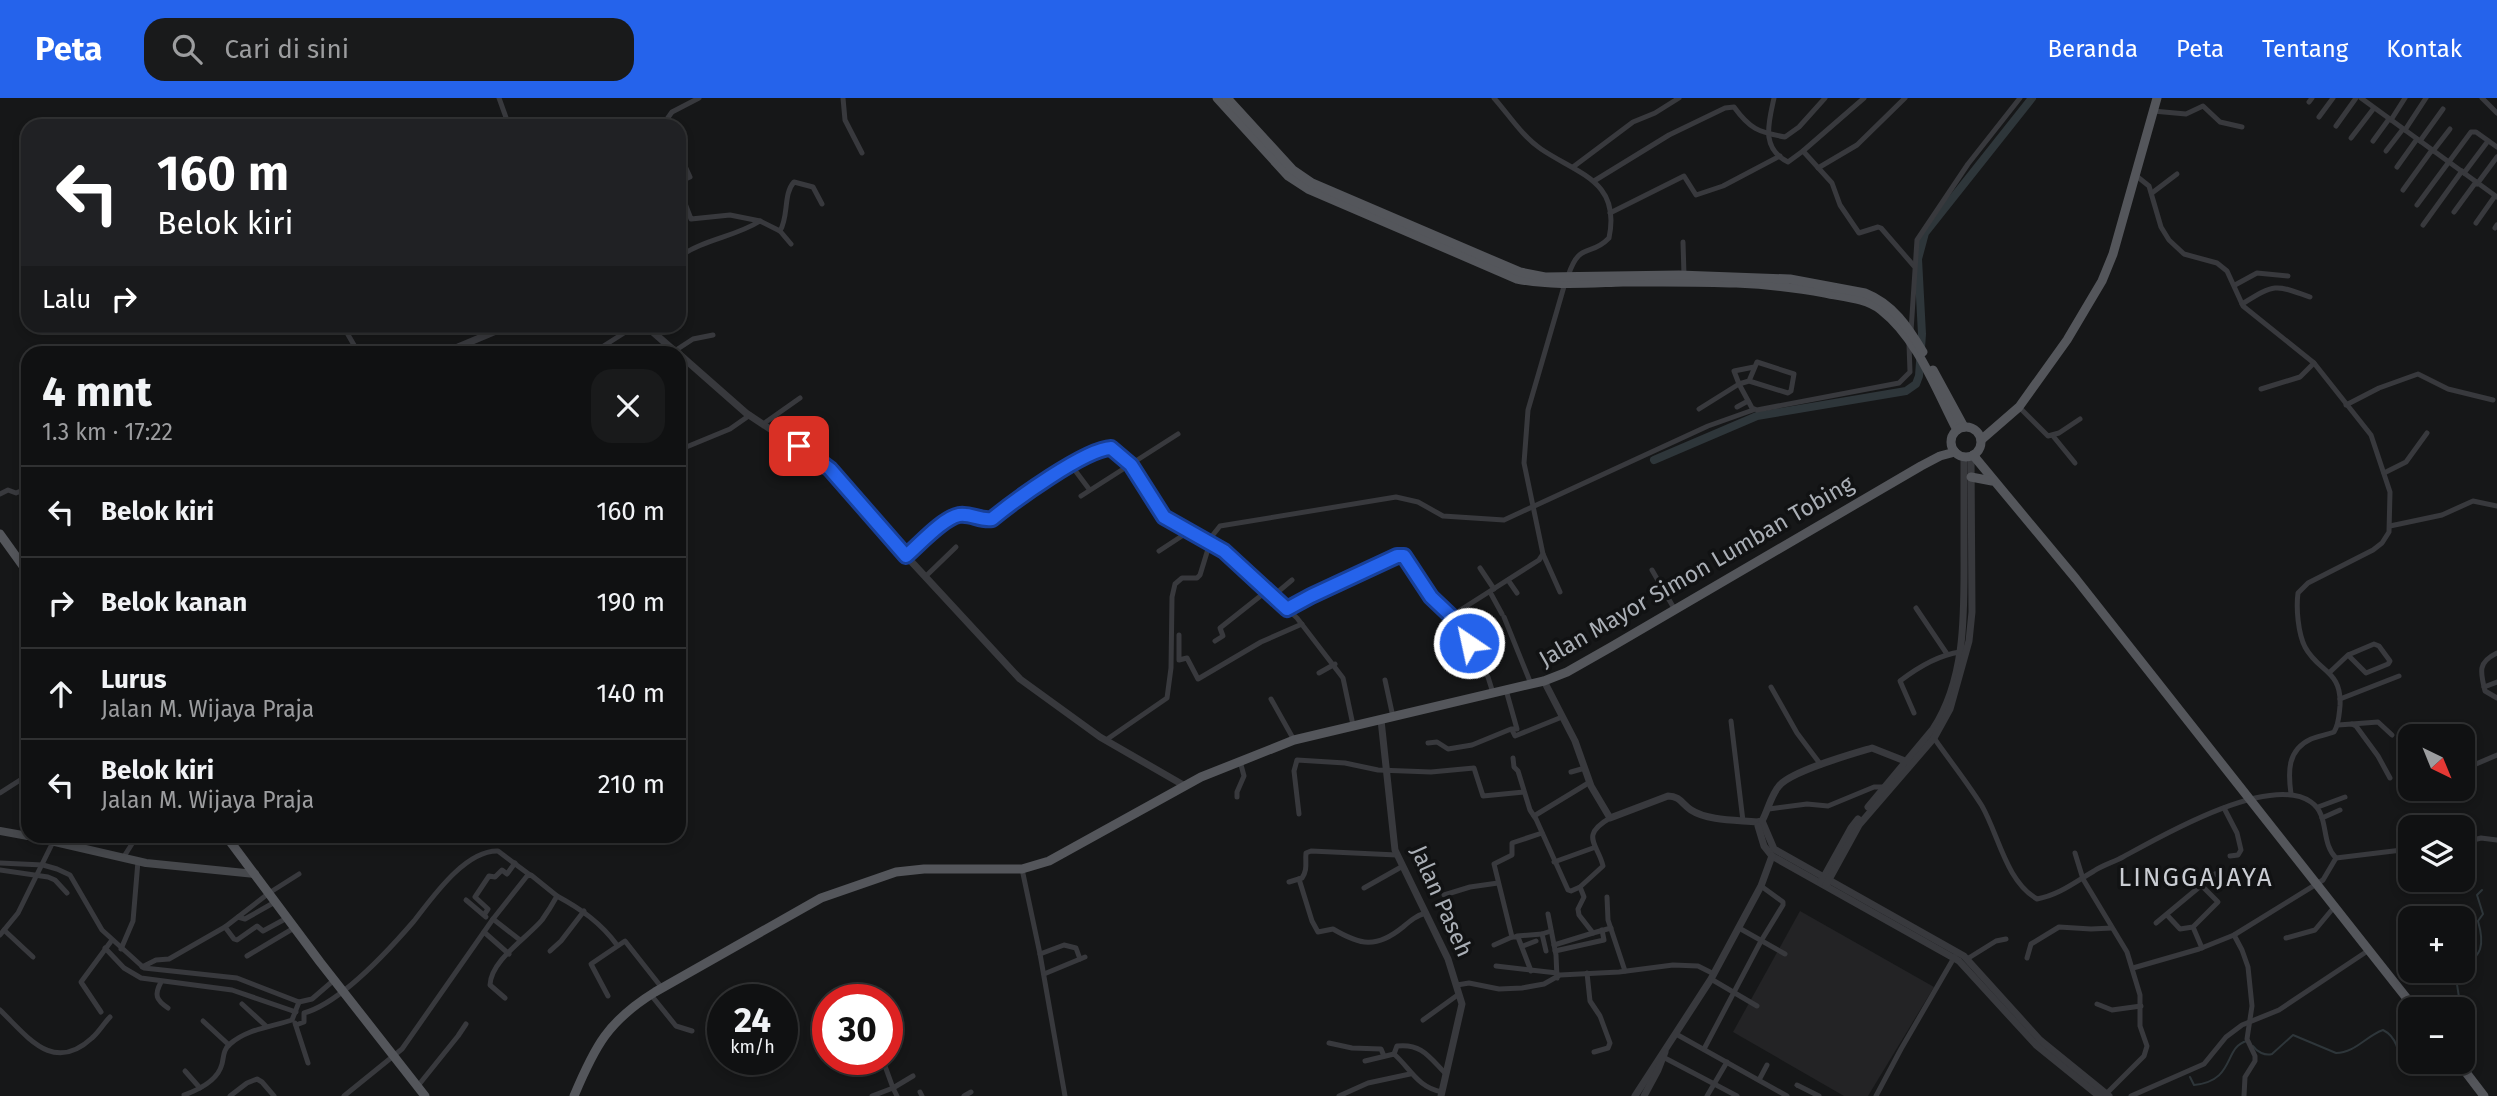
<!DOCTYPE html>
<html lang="id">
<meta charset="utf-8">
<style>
:root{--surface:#101112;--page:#191a1b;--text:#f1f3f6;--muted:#9c9d9f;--line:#303132;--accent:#2563eb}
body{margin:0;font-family:"Fira Sans",sans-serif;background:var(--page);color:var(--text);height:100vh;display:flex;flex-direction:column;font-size:26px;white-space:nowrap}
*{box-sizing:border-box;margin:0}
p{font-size:23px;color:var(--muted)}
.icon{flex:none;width:38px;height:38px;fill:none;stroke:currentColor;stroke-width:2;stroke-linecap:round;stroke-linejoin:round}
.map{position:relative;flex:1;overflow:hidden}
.sheet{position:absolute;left:21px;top:248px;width:665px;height:497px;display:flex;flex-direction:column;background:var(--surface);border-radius:21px;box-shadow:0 4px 10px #0003,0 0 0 2px var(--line)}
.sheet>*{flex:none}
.banner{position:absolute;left:21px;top:21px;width:665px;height:214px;border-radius:21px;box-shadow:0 4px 10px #0003,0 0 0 2px var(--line);background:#202124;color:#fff;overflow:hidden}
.needle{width:46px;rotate:137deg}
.tools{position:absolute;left:2398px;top:626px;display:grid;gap:14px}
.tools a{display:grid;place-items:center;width:77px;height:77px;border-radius:14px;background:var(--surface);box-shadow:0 4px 10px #0003,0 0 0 2px var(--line);font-size:35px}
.speed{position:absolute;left:707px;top:886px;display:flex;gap:14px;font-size:35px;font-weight:700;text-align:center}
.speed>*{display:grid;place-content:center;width:91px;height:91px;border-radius:50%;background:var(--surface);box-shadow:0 4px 10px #0003,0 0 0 2px var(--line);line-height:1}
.speed small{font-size:18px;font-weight:400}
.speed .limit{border:10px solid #d22;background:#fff;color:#111}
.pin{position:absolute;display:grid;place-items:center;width:60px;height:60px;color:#fff;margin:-30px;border-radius:14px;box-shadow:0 4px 10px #0006}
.me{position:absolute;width:77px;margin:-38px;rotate:326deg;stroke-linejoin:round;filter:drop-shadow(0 0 5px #0008)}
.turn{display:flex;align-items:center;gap:24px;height:147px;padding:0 21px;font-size:32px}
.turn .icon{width:91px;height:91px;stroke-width:2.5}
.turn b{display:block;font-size:49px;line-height:60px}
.then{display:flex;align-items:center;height:66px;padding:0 21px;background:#0003;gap:14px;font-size:26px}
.round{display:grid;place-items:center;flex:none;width:74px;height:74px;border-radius:21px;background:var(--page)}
.overview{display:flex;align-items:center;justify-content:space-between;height:119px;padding:0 21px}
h1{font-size:42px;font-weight:700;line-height:52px}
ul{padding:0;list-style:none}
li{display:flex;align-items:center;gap:21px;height:91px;padding:0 21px;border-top:2px solid var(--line)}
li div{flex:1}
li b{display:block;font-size:26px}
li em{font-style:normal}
header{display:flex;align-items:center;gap:42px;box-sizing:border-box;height:98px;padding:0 35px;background:var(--accent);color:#fff}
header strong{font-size:33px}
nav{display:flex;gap:38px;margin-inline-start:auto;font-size:24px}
.search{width:490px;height:63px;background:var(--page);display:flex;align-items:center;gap:18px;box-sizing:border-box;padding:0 24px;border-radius:21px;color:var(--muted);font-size:26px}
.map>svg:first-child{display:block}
.built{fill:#232325}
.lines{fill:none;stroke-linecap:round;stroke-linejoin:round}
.stream{stroke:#2e363a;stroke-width:2}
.river{stroke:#2e363a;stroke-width:8}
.minor{stroke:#38393d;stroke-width:5}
.tertiary{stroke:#38393d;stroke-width:7}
.secondary{stroke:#46484c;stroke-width:8}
.primary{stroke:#54565b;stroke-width:9}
.route-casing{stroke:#184099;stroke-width:18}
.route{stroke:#2563eb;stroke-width:12}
.labels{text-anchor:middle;stroke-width:7;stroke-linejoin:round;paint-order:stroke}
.street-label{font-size:23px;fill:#aaafb6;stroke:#111213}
.quarter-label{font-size:26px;letter-spacing:2px;fill:#cacdd3;stroke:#111213}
</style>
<header>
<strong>Peta</strong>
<div class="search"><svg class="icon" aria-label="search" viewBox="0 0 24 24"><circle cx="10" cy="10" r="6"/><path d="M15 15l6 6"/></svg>Cari di sini</div>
<nav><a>Beranda</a><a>Peta</a><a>Tentang</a><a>Kontak</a></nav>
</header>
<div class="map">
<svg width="2497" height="998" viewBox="0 0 2497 998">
<rect width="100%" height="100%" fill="#161718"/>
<polygon class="built" points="1800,813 1934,889 1868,998 1844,998 1733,934"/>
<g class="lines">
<g class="stream">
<path d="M 2461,912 L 2456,880 C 2474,858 2488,858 2478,823 L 2483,816 L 2477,797 L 2482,792"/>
<polyline points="2462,919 2462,922"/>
<path d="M 2253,948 C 2257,954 2265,958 2272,956 L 2293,937 L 2336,955 C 2355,955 2366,938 2383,932 C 2397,939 2399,954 2400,967 L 2403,970 L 2413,964"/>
<path d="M 2190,979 L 2194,987 C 2236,983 2223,949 2247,943"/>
</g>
<polyline class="river" points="1654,362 1757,318 1906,293 1916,286 1919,278 1922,236 1918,161 1925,135 2032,0"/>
<g class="minor">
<polyline points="499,0 509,28"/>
<polyline points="843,0 845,22 862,55"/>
<path d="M 1494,0 C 1509,17 1522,38 1541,51 C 1578,76 1621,83 1609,140 C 1590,160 1580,142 1568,178"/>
<path d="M 1774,0 C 1769,24 1760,50 1788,64 L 1803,53"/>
<polyline points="1864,0 1803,53 1832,85 1840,107 1859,135 1878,129 1881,130 1914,168"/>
<polyline points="2361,0 2497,99"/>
<polyline points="2482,0 2497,15"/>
<polyline points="2309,4 2312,0"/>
<polyline points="2153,13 2186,16 2203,8 2220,24 2242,29"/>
<polyline points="2319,19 2333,0"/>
<polyline points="2391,22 2405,0"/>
<polyline points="668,28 667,21 672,14 699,0"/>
<polyline points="2336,28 2356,0"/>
<polyline points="2405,32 2426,0"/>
<polyline points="2351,40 2374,10"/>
<polyline points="2373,43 2389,21"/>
<polyline points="2420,43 2443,11"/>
<polyline points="2386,53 2403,31"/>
<polyline points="2433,53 2450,31"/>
<polyline points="679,55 690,79 679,84"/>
<polyline points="1573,69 1633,24 1655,15 1679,0"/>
<polyline points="2397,69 2417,41"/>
<polyline points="1818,70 1857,47 1905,0"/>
<polyline points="2464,75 2488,43"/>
<path d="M 2134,76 L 2149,88 L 2161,129 L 2169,142 L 2184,156 L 2217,165 L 2227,173 L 2243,208 L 2314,265 L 2371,337 L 2390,394 L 2389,434 L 2382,445 L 2373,452 L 2308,485 L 2298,495 C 2296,510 2298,535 2305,549 C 2319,575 2342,572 2340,608 C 2339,617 2339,626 2334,634 C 2326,637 2318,638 2311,641 C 2287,652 2288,674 2291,696"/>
<path d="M 1594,83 L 1669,37 L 1725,10 L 1734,9 C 1750,31 1758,34 1785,39 L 1799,29 L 1825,0"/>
<polyline points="2477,86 2497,59"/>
<polyline points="679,90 691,121 730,117 760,123"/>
<polyline points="2403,92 2432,52"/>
<polyline points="2152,95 2177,76"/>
<polyline points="2417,107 2471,34 2476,34 2497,49"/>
<polyline points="2454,114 2476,84"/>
<polyline points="1610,115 1684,78 1696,97 1723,88 1780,58"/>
<polyline points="2476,125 2495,98"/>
<polyline points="2423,127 2462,73"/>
<polyline points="2495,130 2497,127"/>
<path d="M 780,133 C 789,118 783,96 794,84 L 813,89 L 822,106"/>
<polyline points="1683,144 1684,177"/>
<path d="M 679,159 C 704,141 735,139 760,123 L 780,133 L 791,146"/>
<polyline points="2235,187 2257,175 2288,178"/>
<path d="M 2242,206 C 2275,186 2274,186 2310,199"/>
<polyline points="343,228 354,247 352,256"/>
<polyline points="1911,233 1917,142 1968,66 2020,0"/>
<polyline points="591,256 635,228"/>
<polyline points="670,256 693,241 713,237"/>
<polyline points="1749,283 1788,295 1791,293 1794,276 1757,264 1749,283 1739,286 1734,273 1754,269"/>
<polyline points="2261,291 2300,279 2314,265"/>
<polyline points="2346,307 2379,290 2418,276 2448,291 2493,302"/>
<polyline points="1737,309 1748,303"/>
<polyline points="2019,309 2048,338 2059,335 2080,321"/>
<polyline points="1699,311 1739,286 1752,310 1757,312 1899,285 1910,274 1909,246"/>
<polyline points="763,326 800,300"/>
<polyline points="2053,338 2075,365"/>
<polyline points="679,352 730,331 750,317"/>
<polyline points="1071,367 1089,391"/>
<polyline points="2384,375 2406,364 2427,335"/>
<polyline points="0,396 8,392 16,395 28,390"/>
<polyline points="1081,398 1178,336"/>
<polyline points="2390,428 2442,417 2473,403 2497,408"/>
<polyline points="1159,453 1188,434"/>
<polyline points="1543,456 1560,494"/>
<path d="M 906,458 C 919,447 943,420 959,417 C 971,415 980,423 992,421 C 1014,404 1085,350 1111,350 L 1131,367 L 1164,419 L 1224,453 L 1297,520 L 1343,580 L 1353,627"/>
<polyline points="1480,470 1494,491"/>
<polyline points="1652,472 1675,512"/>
<polyline points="925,479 956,449"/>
<polyline points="1508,482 1517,495"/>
<polyline points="1490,494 1502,516"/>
<polyline points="1273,498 1292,482"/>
<polyline points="1916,510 1947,556"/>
<polyline points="1287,511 1311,498 1397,458 1404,458 1431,499 1451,518 1488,579 1493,595"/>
<polyline points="1451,518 1539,462 1543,456 1524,365 1528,312 1565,185"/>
<polyline points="1504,519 1531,586"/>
<polyline points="1179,537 1179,562 1187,560 1198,581 1261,544 1302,526"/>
<polyline points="1215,543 1223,538 1220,530 1268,492"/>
<path d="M 2497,555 C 2478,564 2480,573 2485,593 L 2497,600"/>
<polyline points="2330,574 2348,557 2374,546 2379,548 2390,563 2388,566 2366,575 2348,557"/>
<polyline points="1319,575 1335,566"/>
<polyline points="1385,582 1393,619"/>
<polyline points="1771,589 1797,635 1821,667"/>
<polyline points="2484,589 2497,584"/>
<polyline points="1271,601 1294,642"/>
<polyline points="2340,601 2399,578"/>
<path d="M 1914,615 L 1900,583 C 1917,570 1939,557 1960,554"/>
<polyline points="1731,623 1743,723"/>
<polyline points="2352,626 2378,624 2392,637"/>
<polyline points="2338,627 2352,626 2356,628 2378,658 2390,680"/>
<polyline points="1512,632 1515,638 1562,619"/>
<path d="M 1934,640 C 1950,663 1967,684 1982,708 C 1999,738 2006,783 2037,801 C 2059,797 2075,784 2094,773 C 2103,767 2114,764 2123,759 C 2161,738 2270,675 2311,704 C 2330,717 2320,744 2336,760 L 2410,751"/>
<polyline points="1106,642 1167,600 1171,570 1172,499 1175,486 1182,480 1197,480 1200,477 1212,438 1220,428 1396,399 1418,404 1443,418 1504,422 1708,328 1753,312"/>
<polyline points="1428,645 1437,644 1448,651 1472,647 1511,631 1517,631 1506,592"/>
<path d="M 1513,660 L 1514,669 L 1518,673 L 1530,712 L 1536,721 L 1568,792 L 1571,793 L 1580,789 L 1603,768 C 1598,746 1579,738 1610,720"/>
<polyline points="2462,672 2497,657"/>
<polyline points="1571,674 1585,670"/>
<polyline points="2461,691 2462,696"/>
<polyline points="0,695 28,677"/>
<polyline points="1237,699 1237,694 1244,678 1240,663"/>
<polyline points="2318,709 2345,699"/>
<polyline points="2224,710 2237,735 2241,752 2238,757 2230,758"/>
<polyline points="1769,711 1807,706 1828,708 1874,689 1884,689"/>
<polyline points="1299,716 1294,673 1297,662 1345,665 1378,672 1431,674 1474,670 1483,698 1524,694"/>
<polyline points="1534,718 1590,684"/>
<polyline points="2322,720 2340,712"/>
<polyline points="2462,745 2481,740 2497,742"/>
<polyline points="2075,755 2083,781 2127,854 2140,897 2140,928 2147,948 2144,958 2104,998"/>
<polyline points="123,760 137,738"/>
<polyline points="1554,764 1593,750"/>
<polyline points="0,765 43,767 57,771 70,777 102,832 144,870 237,880 299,904 312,901 334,882"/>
<polyline points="1022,771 1040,856 1065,998"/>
<polyline points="0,772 48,779 55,782 67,795"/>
<path d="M 1299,781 L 1312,823 L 1318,834 L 1333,831 C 1360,847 1376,851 1403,829 C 1410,823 1417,817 1426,815"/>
<path d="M 1289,784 L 1302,780 C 1308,771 1305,765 1306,755 L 1311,753 L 1397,757"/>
<polyline points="1580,789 1584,799 1578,811 1579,817 1593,835 1611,830"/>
<polyline points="1364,790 1403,768"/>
<polyline points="1444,797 1470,789 1498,785"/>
<path d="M 557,798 C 581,811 601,825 617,847"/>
<polyline points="1607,799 1608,822 1625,873"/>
<polyline points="466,802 486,819"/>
<polyline points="1548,816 1556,857 1557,880"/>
<polyline points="484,817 488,811 475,799 489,778 495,779 502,772 507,776 515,765"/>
<polyline points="2167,817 2180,831 2193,829 2218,804 2194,780"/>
<polyline points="238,819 245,821 275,804"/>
<polyline points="493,821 520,842"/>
<polyline points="2156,825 2215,776"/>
<polyline points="225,829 234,841 237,842 257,828 263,833 287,820"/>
<polyline points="2193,829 2202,850"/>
<polyline points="1739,830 1785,856"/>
<polyline points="4,832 33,859"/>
<polyline points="484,834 509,856"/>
<polyline points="0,837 18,815 53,744"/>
<polyline points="2234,837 2242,852 2248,869 2252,908 2247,941 2255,958 2255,963 2245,979 2244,998"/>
<polyline points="1517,838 1542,836"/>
<polyline points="1512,839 1494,766 1512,757 1512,745 1542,735"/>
<polyline points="2286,840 2315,832 2335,808"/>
<polyline points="1494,847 1512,839 1518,839 1531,873"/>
<polyline points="1554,847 1593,835"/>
<polyline points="1523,848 1536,843"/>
<polyline points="105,850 124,870 141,880 232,892 296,914"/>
<polyline points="121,851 133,823 138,763"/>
<polyline points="550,853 561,843 584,813"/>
<polyline points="1546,853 1542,836 1551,833"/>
<polyline points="1555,853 1604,842 1602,832"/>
<polyline points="1040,856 1064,847 1076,850 1080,861"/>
<polyline points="247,858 294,830"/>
<polyline points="2027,860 2031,846 2059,829 2091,831 2112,830"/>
<polyline points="1967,861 1996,843 2006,841"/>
<polyline points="1496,868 1557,875"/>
<polyline points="142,869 156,862 169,861 225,829 269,795 299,776"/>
<polyline points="2133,870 2199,851 2234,837 2323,782 2336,760"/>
<polyline points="1587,875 1590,903 1600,918 1610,945 1608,950 1594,954"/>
<polyline points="1044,876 1085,859"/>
<polyline points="1711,881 1757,908"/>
<path d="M 161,884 C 154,897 156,902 168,910"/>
<polyline points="1457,887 1469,885 1499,891 1522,890 1544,886 1560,877 1619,874 1673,867 1698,868 1714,876"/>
<polyline points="651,897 676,928 692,933"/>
<polyline points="608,898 591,866 625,843 662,890"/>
<polyline points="242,906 266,928"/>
<polyline points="2097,906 2112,912 2141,908"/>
<path d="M 0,912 C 28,939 53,976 92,940 C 99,934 104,925 110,919"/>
<polyline points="101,914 81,884 112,842"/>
<polyline points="1423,922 1459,896"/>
<polyline points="203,923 229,947"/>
<polyline points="295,925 308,965"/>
<path d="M 296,927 L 304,924 L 304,915 C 340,905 389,852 414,823 C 432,800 465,752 498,753 L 530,777"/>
<polyline points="1676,936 1787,998"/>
<polyline points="1329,945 1352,950 1381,951 1384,958"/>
<polyline points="1704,951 1761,843 1783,807 1783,804 1761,788"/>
<path d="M 1394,956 L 1397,948 C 1422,945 1430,960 1446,976"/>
<polyline points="1663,959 1737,998"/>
<path d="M 1365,963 L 1394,956 C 1411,971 1417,989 1442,994"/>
<polyline points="885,968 893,990 913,978"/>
<polyline points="185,973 200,990"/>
<polyline points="1759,982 1767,967"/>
<polyline points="1797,987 1819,998"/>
<polyline points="417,989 458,938 466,926"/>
<polyline points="920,994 922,998"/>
<path d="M 184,997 C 198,992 218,982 222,966 C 224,958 223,952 230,946 C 247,931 271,929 292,922 L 299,904"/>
<polyline points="230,998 247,985 257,981 262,984 274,998"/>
<path d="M 344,998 L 402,951 L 493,821 L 527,778 L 531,777 L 557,798 C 552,807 547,815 542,822 C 527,840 491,862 490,887 L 505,900"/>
<polyline points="872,998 893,990 897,998"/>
<polyline points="964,998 971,994"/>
<polyline points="1339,998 1368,985 1410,976"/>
<polyline points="1707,998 1727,964"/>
<polyline points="1876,998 1901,951 1955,858"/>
<polyline points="2131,998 2204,966 2226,939 2242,927 2279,912 2369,852"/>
</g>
<g class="tertiary">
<polyline points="646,228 678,256"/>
<polyline points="451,256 458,249 508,228"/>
<polyline points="679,256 746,315 830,371 871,420 1020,581 1100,639 1185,688"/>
<path d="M 1544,583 L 1575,643 L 1591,688 L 1610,720 L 1668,698 C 1680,698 1682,706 1691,712 C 1708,723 1737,722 1757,724 L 1762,723 C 1768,712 1771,697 1779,688 C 1791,673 1852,656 1872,650 L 1905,663"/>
<polyline points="1381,622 1395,752 1448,861 1462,906 1441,998"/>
<path d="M 1868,709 L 1933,631 C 1967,579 1964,511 1964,451 C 1964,421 1964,390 1964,359"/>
<polyline points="1762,723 1774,751 1964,858 2040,942 2109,998"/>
<polyline points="1758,728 1764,748 1772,758 1959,863 2036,947 2099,998"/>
<polyline points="1821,784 1851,730 1858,721"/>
<polyline points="1826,787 1859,727 1934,640 1950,611 1969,543 1972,514 1971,358"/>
<polyline points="1635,998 1711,881 1761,788 1772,758"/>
<polyline points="1644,998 1658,972 1665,954"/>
</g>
<g class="secondary">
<polyline points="0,733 28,738"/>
<polyline points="29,738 146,765 255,776"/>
</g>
<g class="primary">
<path d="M 1217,0 L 1288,78 L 1308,91 L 1517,181 C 1552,188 1588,185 1623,184 C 1691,184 1758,182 1825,195 C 1843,199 1866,200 1881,212 C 1918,241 1936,292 1957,332"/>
<path d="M 1227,0 L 1293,72 L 1312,85 L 1520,174 L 1545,179 L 1679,177 L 1790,181 L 1865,195 C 1893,206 1908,229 1923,254"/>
<polyline points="1933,272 1964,329"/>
<circle cx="1966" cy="344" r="15"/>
<polyline points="1981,342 2019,309 2067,242 2102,183 2113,156 2157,0"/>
<polyline points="1973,357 2076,481 2416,912"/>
<polyline points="1971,379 1992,383"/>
<polyline points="0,436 28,475"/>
<polyline points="226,738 320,864 425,998"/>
<polyline points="2458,964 2484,998"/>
<path d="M 574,998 C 595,948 608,923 655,894 L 821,800 L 896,774 L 924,771 L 1022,771 L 1049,763 L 1201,679 L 1294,642 L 1544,583 L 1567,574 L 1611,549 L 1921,368 L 1940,358 L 1955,354"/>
</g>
</g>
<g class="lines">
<g class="route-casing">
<path id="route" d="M 799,348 L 830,371 L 906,458 C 919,447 943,420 959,417 C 971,415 980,423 992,421 C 1014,403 1085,351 1111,350 L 1131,367 L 1164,419 L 1224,453 L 1287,511 L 1311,498 L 1397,458 L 1404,458 L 1431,499 L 1451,518 L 1469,545"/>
</g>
<use href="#route" class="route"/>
</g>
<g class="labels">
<g class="street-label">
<text transform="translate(1696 473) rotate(-30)" y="8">Jalan Mayor Simon Lumban Tobing</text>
<text transform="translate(1442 803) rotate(66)" y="8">Jalan Paseh</text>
</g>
<g class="quarter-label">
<text x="2196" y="788">LINGGAJAYA</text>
</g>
</g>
</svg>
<div class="tools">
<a><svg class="needle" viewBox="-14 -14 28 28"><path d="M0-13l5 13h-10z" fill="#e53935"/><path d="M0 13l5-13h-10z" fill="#9c9d9f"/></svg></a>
<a><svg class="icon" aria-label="layers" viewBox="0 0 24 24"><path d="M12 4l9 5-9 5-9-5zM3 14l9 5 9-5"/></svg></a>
<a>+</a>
<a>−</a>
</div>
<div class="speed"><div>24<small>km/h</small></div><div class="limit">30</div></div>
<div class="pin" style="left:799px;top:348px;background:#d93025"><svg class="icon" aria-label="arrive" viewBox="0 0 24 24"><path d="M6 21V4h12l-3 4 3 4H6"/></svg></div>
<svg class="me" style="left:1469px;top:545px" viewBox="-20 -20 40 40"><circle r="17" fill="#2563eb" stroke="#fff" stroke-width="3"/><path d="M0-11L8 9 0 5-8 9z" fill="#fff"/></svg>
<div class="banner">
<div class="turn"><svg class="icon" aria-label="left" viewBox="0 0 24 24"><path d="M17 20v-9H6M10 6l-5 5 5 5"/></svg><div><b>160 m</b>Belok kiri</div></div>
<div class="then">Lalu<svg class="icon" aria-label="right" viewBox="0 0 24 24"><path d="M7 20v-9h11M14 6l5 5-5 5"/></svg></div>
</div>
<section class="sheet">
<div class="overview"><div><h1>4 mnt</h1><p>1.3 km · 17:22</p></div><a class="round"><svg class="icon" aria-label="close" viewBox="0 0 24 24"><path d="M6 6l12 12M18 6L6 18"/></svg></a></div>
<ul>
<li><svg class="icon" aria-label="left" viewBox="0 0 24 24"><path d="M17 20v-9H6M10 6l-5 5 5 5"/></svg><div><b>Belok kiri</b></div><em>160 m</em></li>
<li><svg class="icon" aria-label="right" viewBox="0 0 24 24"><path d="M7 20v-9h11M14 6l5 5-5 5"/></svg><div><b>Belok kanan</b></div><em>190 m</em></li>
<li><svg class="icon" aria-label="ahead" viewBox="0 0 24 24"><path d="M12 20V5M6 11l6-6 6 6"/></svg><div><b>Lurus</b><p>Jalan M. Wijaya Praja</p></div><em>140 m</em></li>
<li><svg class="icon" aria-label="left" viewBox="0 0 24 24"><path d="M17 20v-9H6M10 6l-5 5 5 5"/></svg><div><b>Belok kiri</b><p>Jalan M. Wijaya Praja</p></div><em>210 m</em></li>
</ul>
</section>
</div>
